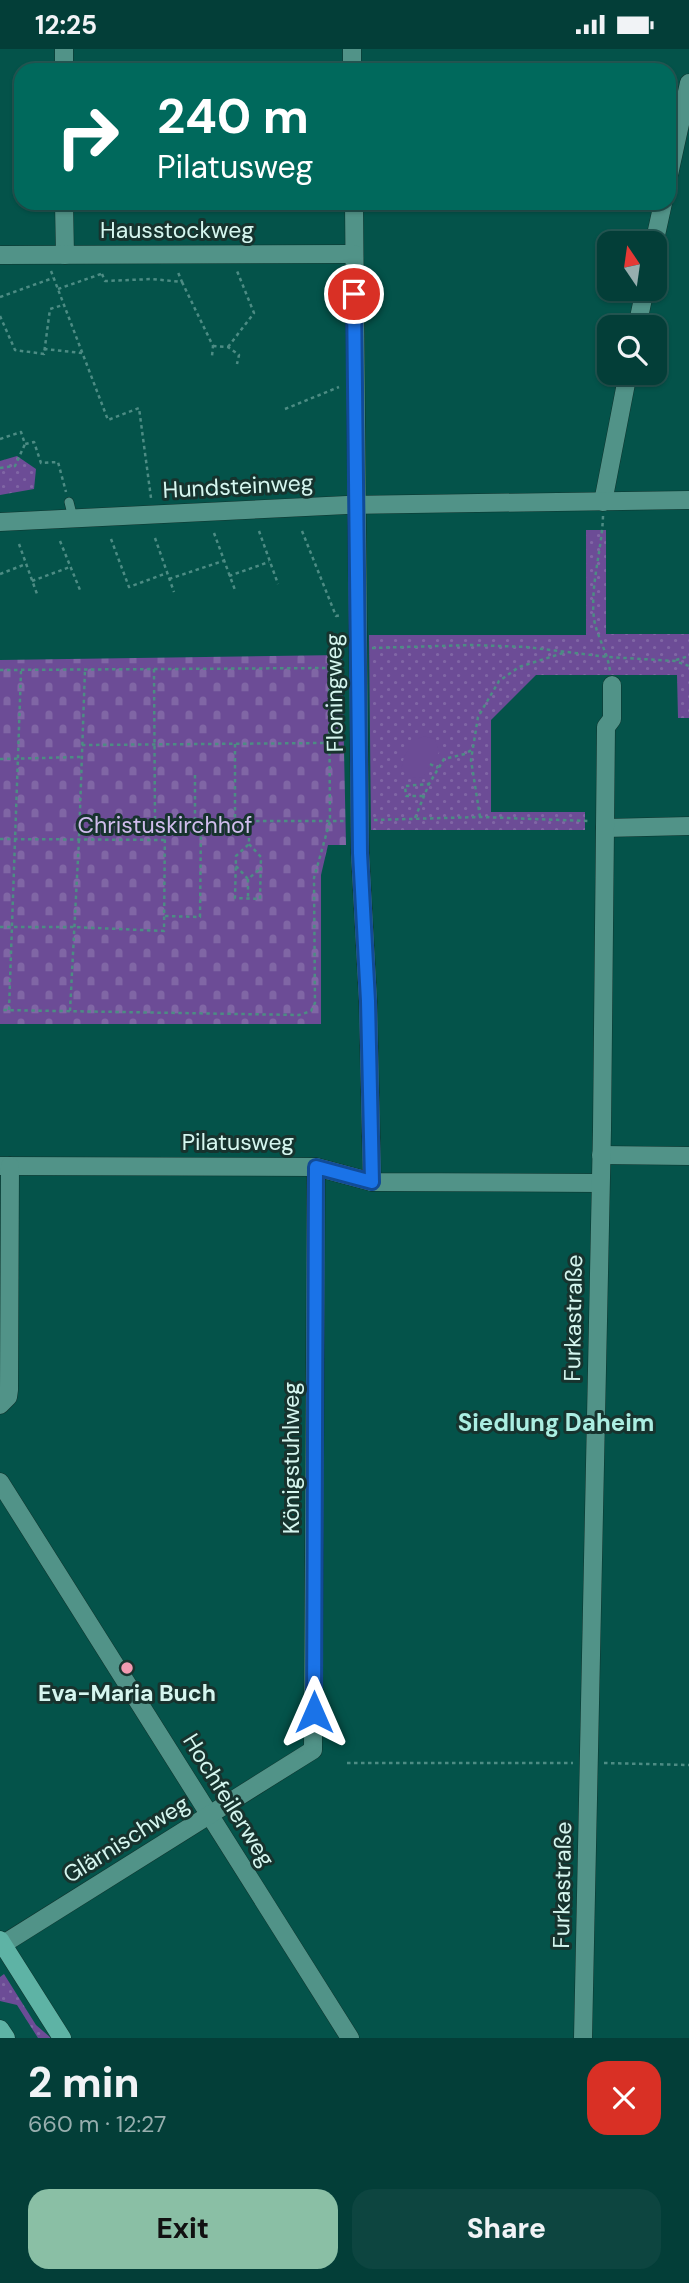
<!DOCTYPE html>
<meta charset="utf-8">
<style>
:root{--surface:#033e38;--page:#0d4540;--text:#f1f3f6;--muted:#97aeae;--line:#245753;--accent:#8abfa5}
body{margin:0;font-family:"DM Sans",sans-serif;background:var(--page);color:var(--text);height:100vh;display:flex;flex-direction:column;font-size:26px;white-space:nowrap}
*{box-sizing:border-box;margin:0}
p{font-size:23px;color:var(--muted)}
.icon{flex:none;width:38px;height:38px;fill:none;stroke:currentColor;stroke-width:2;stroke-linecap:round;stroke-linejoin:round}
.map{position:relative;height:1989px;overflow:hidden}
.details{display:flex;flex-direction:column;background:var(--surface);flex:1}
.details>*{flex:none}
.guide{position:absolute;left:14px;top:14px;width:662px;height:147px;border-radius:21px;box-shadow:0 2px 5px #0004,0 0 0 2px var(--line);background:#00695c;color:#fff;overflow:hidden}
.needle{width:46px;rotate:347deg}
.controls{position:absolute;left:597px;top:182px;display:grid;gap:14px}
.controls a{display:grid;place-items:center;width:70px;height:70px;border-radius:14px;background:var(--surface);box-shadow:0 2px 5px #0004,0 0 0 2px var(--line);font-size:35px}
.pin{position:absolute;display:grid;place-items:center;width:60px;height:60px;color:#fff;margin:-30px;border:4px solid #fff;border-radius:50%;box-shadow:0 2px 7px #0007}
.me{position:absolute;width:77px;margin:-38px;rotate:0deg;stroke-linejoin:round;filter:drop-shadow(0 0 5px #0008)}
.turn{display:flex;align-items:center;gap:24px;height:147px;padding:0 28px;font-size:32px}
.turn .icon{width:91px;height:91px;stroke-width:2.5}
.turn b{display:block;font-size:49px;line-height:60px}
.round{display:grid;place-items:center;flex:none;width:74px;height:74px;border-radius:21px;background:var(--page)}
.headline{display:flex;align-items:center;justify-content:space-between;height:119px;padding:0 28px}
h1{font-size:42px;font-weight:800;line-height:52px}
.action{display:flex;gap:14px;margin-top:auto;padding:14px 28px}
.action a{flex:1;height:80px;border-radius:21px;background:var(--accent);color:#111;font-size:28px;font-weight:800;line-height:80px;text-align:center}
.action a+a{background:var(--page);color:var(--text)}
.status{display:flex;justify-content:space-between;align-items:center;height:49px;padding:0 35px;background:var(--surface);direction:ltr}
.status svg{height:19px;fill:currentColor}
.map>svg:first-child{display:block}
.green{fill:url(#green-dots)}
.cemetery{fill:url(#cemetery-stones)}
.pitch{fill:#6c4c96}
.lines{fill:none;stroke-linecap:round;stroke-linejoin:round}
.lane-casing{stroke:#10342e;stroke-width:10}
.street-casing{stroke:#10342e;stroke-width:19}
.primary-casing{stroke:#10342e;stroke-width:19}
.path{stroke:#4d8c84;stroke-width:2.5;stroke-dasharray:3.5 3.5;stroke-linecap:butt}
.lane{stroke:#519388;stroke-width:9}
.street{stroke:#519388;stroke-width:18}
.primary{stroke:#5eb3a5;stroke-width:18}
.route-casing{stroke:#114b97;stroke-width:18}
.route{stroke:#1a73e8;stroke-width:12}
.poi-dot{fill:#f19ab1;stroke:#17332e;stroke-width:2.5}
.labels{text-anchor:middle;stroke-width:6;stroke-linejoin:round;paint-order:stroke}
.street-label{font-size:23px;fill:#d5f6ef;stroke:#17332e}
.park-label{font-size:23px;fill:#d0bded;stroke:#17332e}
.poi-label{font-size:23px;font-weight:bold;fill:#d5f6ef;stroke:#17332e}
.neighbourhood-label{font-size:24px;font-weight:bold;fill:#abeee2;stroke:#17332e}
</style>
<div class="status"><b>12:25</b><svg viewBox="0 0 49 12"><path d="M0 12V9h3v3zM5 12V6h3v6zM10 12V3h3v9zM15 12V0h3v12zM26 1h20v11H26zM47 4h2v5h-2z"/></svg></div>
<div class="map">
<svg width="689" height="1989" viewBox="0 0 689 1989">
<defs>
<pattern id="green-dots" width="8" height="8" patternUnits="userSpaceOnUse" patternTransform="scale(1.75)"><rect width="8" height="8" fill="#6c4c96"/><path d="M2 2h.1M6 6h.1" fill="none" stroke="#8066a5" stroke-width="1.8" stroke-linecap="round"/></pattern>
<pattern id="cemetery-stones" width="16" height="16" patternUnits="userSpaceOnUse" patternTransform="scale(1.75)"><rect width="16" height="16" fill="#6c4c96"/><path d="M2 7V4a2 2 0 0 1 4 0v3zM10 15v-3a2 2 0 0 1 4 0v3z" fill="#8066a5"/></pattern>
</defs>
<rect width="100%" height="100%" fill="#04534a"/>
<g class="green">
<polygon points="17,407 36,420 34,440 0,446 0,412"/>
<polygon points="586,481 606,481 606,585 689,585 689,669 678,669 677,626 536,626 491,671 491,763 585,763 585,781 371,781 369,586 586,586"/>
<polygon points="4,1925 36,1976 51,1989 38,1989 17,1956 0,1952 0,1928"/>
</g>
<polygon class="cemetery" points="342,606 346,796 328,796 321,826 321,975 0,975 0,611"/>
<path class="pitch" d="M 423,687 L 435,690 L 439,703 L 423,728 L 412,729 L 402,720 C 401,708 412,693 423,687 Z"/>
<g class="lines">
<g class="lane-casing">
<polyline id="lane" points="69,453 73,469"/>
</g>
<g class="street-casing">
<g id="street">
<polyline points="352,0 352,21"/>
<polyline points="64,21 64,0"/>
<polyline points="668,130 689,34"/>
<polyline points="64,154 65,206"/>
<polyline points="354,154 360,804 368,952 372,1133"/>
<polyline points="654,195 663,154"/>
<polyline points="0,206 354,205"/>
<polyline points="637,278 645,240"/>
<polyline points="603,453 628,324"/>
<polyline points="0,473 347,456 689,451"/>
<polyline points="605,779 689,777"/>
<polyline points="601,1106 689,1107"/>
<polyline points="0,1117 316,1118 372,1133 600,1134"/>
<polyline points="0,1356 8,1348 9,1341 10,1117"/>
<polyline points="0,1433 350,1989"/>
<polyline points="0,1897 313,1701 316,1118"/>
<polyline points="583,1989 602,1081 606,678 612,670 612,636"/>
</g>
</g>
<g class="primary-casing">
<g id="primary">
<polyline points="0,1891 62,1989"/>
<polyline points="0,1980 6,1989"/>
</g>
</g>
<g class="path">
<polyline points="51,222 108,371 139,359 151,449"/>
<polyline points="102,225 105,232 152,230 182,233 177,221"/>
<polyline points="182,233 213,297 212,307"/>
<polyline points="58,240 101,225"/>
<polyline points="0,248 53,229"/>
<polyline points="0,267 15,301 44,305 50,260 63,256"/>
<polyline points="213,297 228,298 239,306 237,315"/>
<polyline points="228,298 254,264 237,222"/>
<polyline points="44,300 82,304"/>
<polyline points="285,360 339,338"/>
<polyline points="0,390 21,383 25,395 34,393 41,414 58,413 66,443"/>
<polyline points="0,419 15,417 25,395"/>
<path d="M 603,467 C 602,501 590,536 594,570 C 597,588 608,604 610,622"/>
<polyline points="259,482 278,535"/>
<polyline points="302,482 336,567 342,566"/>
<polyline points="214,484 235,541"/>
<polyline points="155,489 174,543"/>
<polyline points="111,490 129,538 167,524"/>
<polyline points="60,492 80,541"/>
<polyline points="19,495 37,545"/>
<polyline points="0,525 26,515"/>
<polyline points="229,527 269,513"/>
<polyline points="169,530 223,512"/>
<polyline points="32,532 70,518"/>
<polyline points="372,599 472,596 526,598 608,608 675,612 689,617"/>
<polyline points="676,611 689,607"/>
<polyline points="154,620 155,771"/>
<polyline points="0,621 329,619 330,772 314,829 315,954 311,962 299,966 0,961"/>
<polyline points="235,695 235,772"/>
<polyline points="82,696 328,694"/>
<polyline points="0,710 81,708"/>
<polyline points="430,715 438,719"/>
<polyline points="195,726 195,772"/>
<polyline points="423,747 406,747 405,737 429,735"/>
<polyline points="480,768 471,711 478,668 499,632 519,618 563,604"/>
<polyline points="415,769 429,735 444,710 465,705 473,700"/>
<polyline points="374,771 480,768 588,772"/>
<polyline points="81,772 344,772"/>
<polyline points="0,790 165,791"/>
<polyline points="249,795 261,808 260,850 235,849 236,807 249,795 249,772"/>
<polyline points="236,817 248,830 261,819"/>
<polyline points="248,830 248,849"/>
<polyline points="165,867 200,868 201,774"/>
<polyline points="0,878 73,878 164,882 165,772"/>
<polyline points="9,961 21,622"/>
<polyline points="70,962 79,790 85,620"/>
<polyline points="347,1714 573,1714"/>
<polyline points="604,1714 689,1716"/>
</g>
<use href="#lane" class="lane"/>
<use href="#street" class="street"/>
<use href="#primary" class="primary"/>
</g>
<g class="lines">
<g class="route-casing">
<polyline id="route" points="314,1663 316,1118 372,1133 368,952 360,804 354,245"/>
</g>
<use href="#route" class="route"/>
</g>
<circle class="poi-dot" cx="127" cy="1619" r="7"/>
<g class="labels">
<g class="street-label">
<text x="177" y="189">Hausstockweg</text>
<text transform="translate(238 437) rotate(-3)" y="8">Hundsteinweg</text>
<text transform="translate(334 644) rotate(-91)" y="8">Floningweg</text>
<text x="238" y="1101">Pilatusweg</text>
<text transform="translate(573 1269) rotate(-89)" y="8">Furkastraße</text>
<text transform="translate(291 1409) rotate(-90)" y="8">Königstuhlweg</text>
<text transform="translate(229 1751) rotate(58)" y="8">Hochfeilerweg</text>
<text transform="translate(126 1790) rotate(-32)" y="8">Glärnischweg</text>
<text transform="translate(562 1836) rotate(-89)" y="8">Furkastraße</text>
</g>
<g class="park-label">
<text x="165" y="784">Christuskirchhof</text>
</g>
<g class="poi-label">
<text x="127" y="1652">Eva-Maria Buch</text>
</g>
<g class="neighbourhood-label">
<text x="556" y="1382">Siedlung Daheim</text>
</g>
</g>
</svg>
<div class="controls">
<a><svg class="needle" viewBox="-14 -14 28 28"><path d="M0-13l5 13h-10z" fill="#e53935"/><path d="M0 13l5-13h-10z" fill="#97aeae"/></svg></a>
<a><svg class="icon" aria-label="search" viewBox="0 0 24 24"><circle cx="10" cy="10" r="6"/><path d="M15 15l6 6"/></svg></a>
</div>
<div class="pin" style="left:354px;top:245px;background:#d93025"><svg class="icon" aria-label="arrive" viewBox="0 0 24 24"><path d="M6 21V4h12l-3 4 3 4H6"/></svg></div>
<svg class="me" style="left:314px;top:1663px" viewBox="-20 -20 40 40"><path d="M0-17L14 15 0 8-14 15z" fill="#1a73e8" stroke="#fff" stroke-width="4"/></svg>
<div class="guide">
<div class="turn"><svg class="icon" aria-label="right" viewBox="0 0 24 24"><path d="M7 20v-9h11M14 6l5 5-5 5"/></svg><div><b>240 m</b>Pilatusweg</div></div>
</div>
</div>
<section class="details">
<div class="headline"><div><h1>2 min</h1><p>660 m · 12:27</p></div><a class="round" style="background:#d93025;color:#fff"><svg class="icon" aria-label="close" viewBox="0 0 24 24"><path d="M6 6l12 12M18 6L6 18"/></svg></a></div>
<div class="action"><a>Exit</a><a>Share</a></div>
</section>
